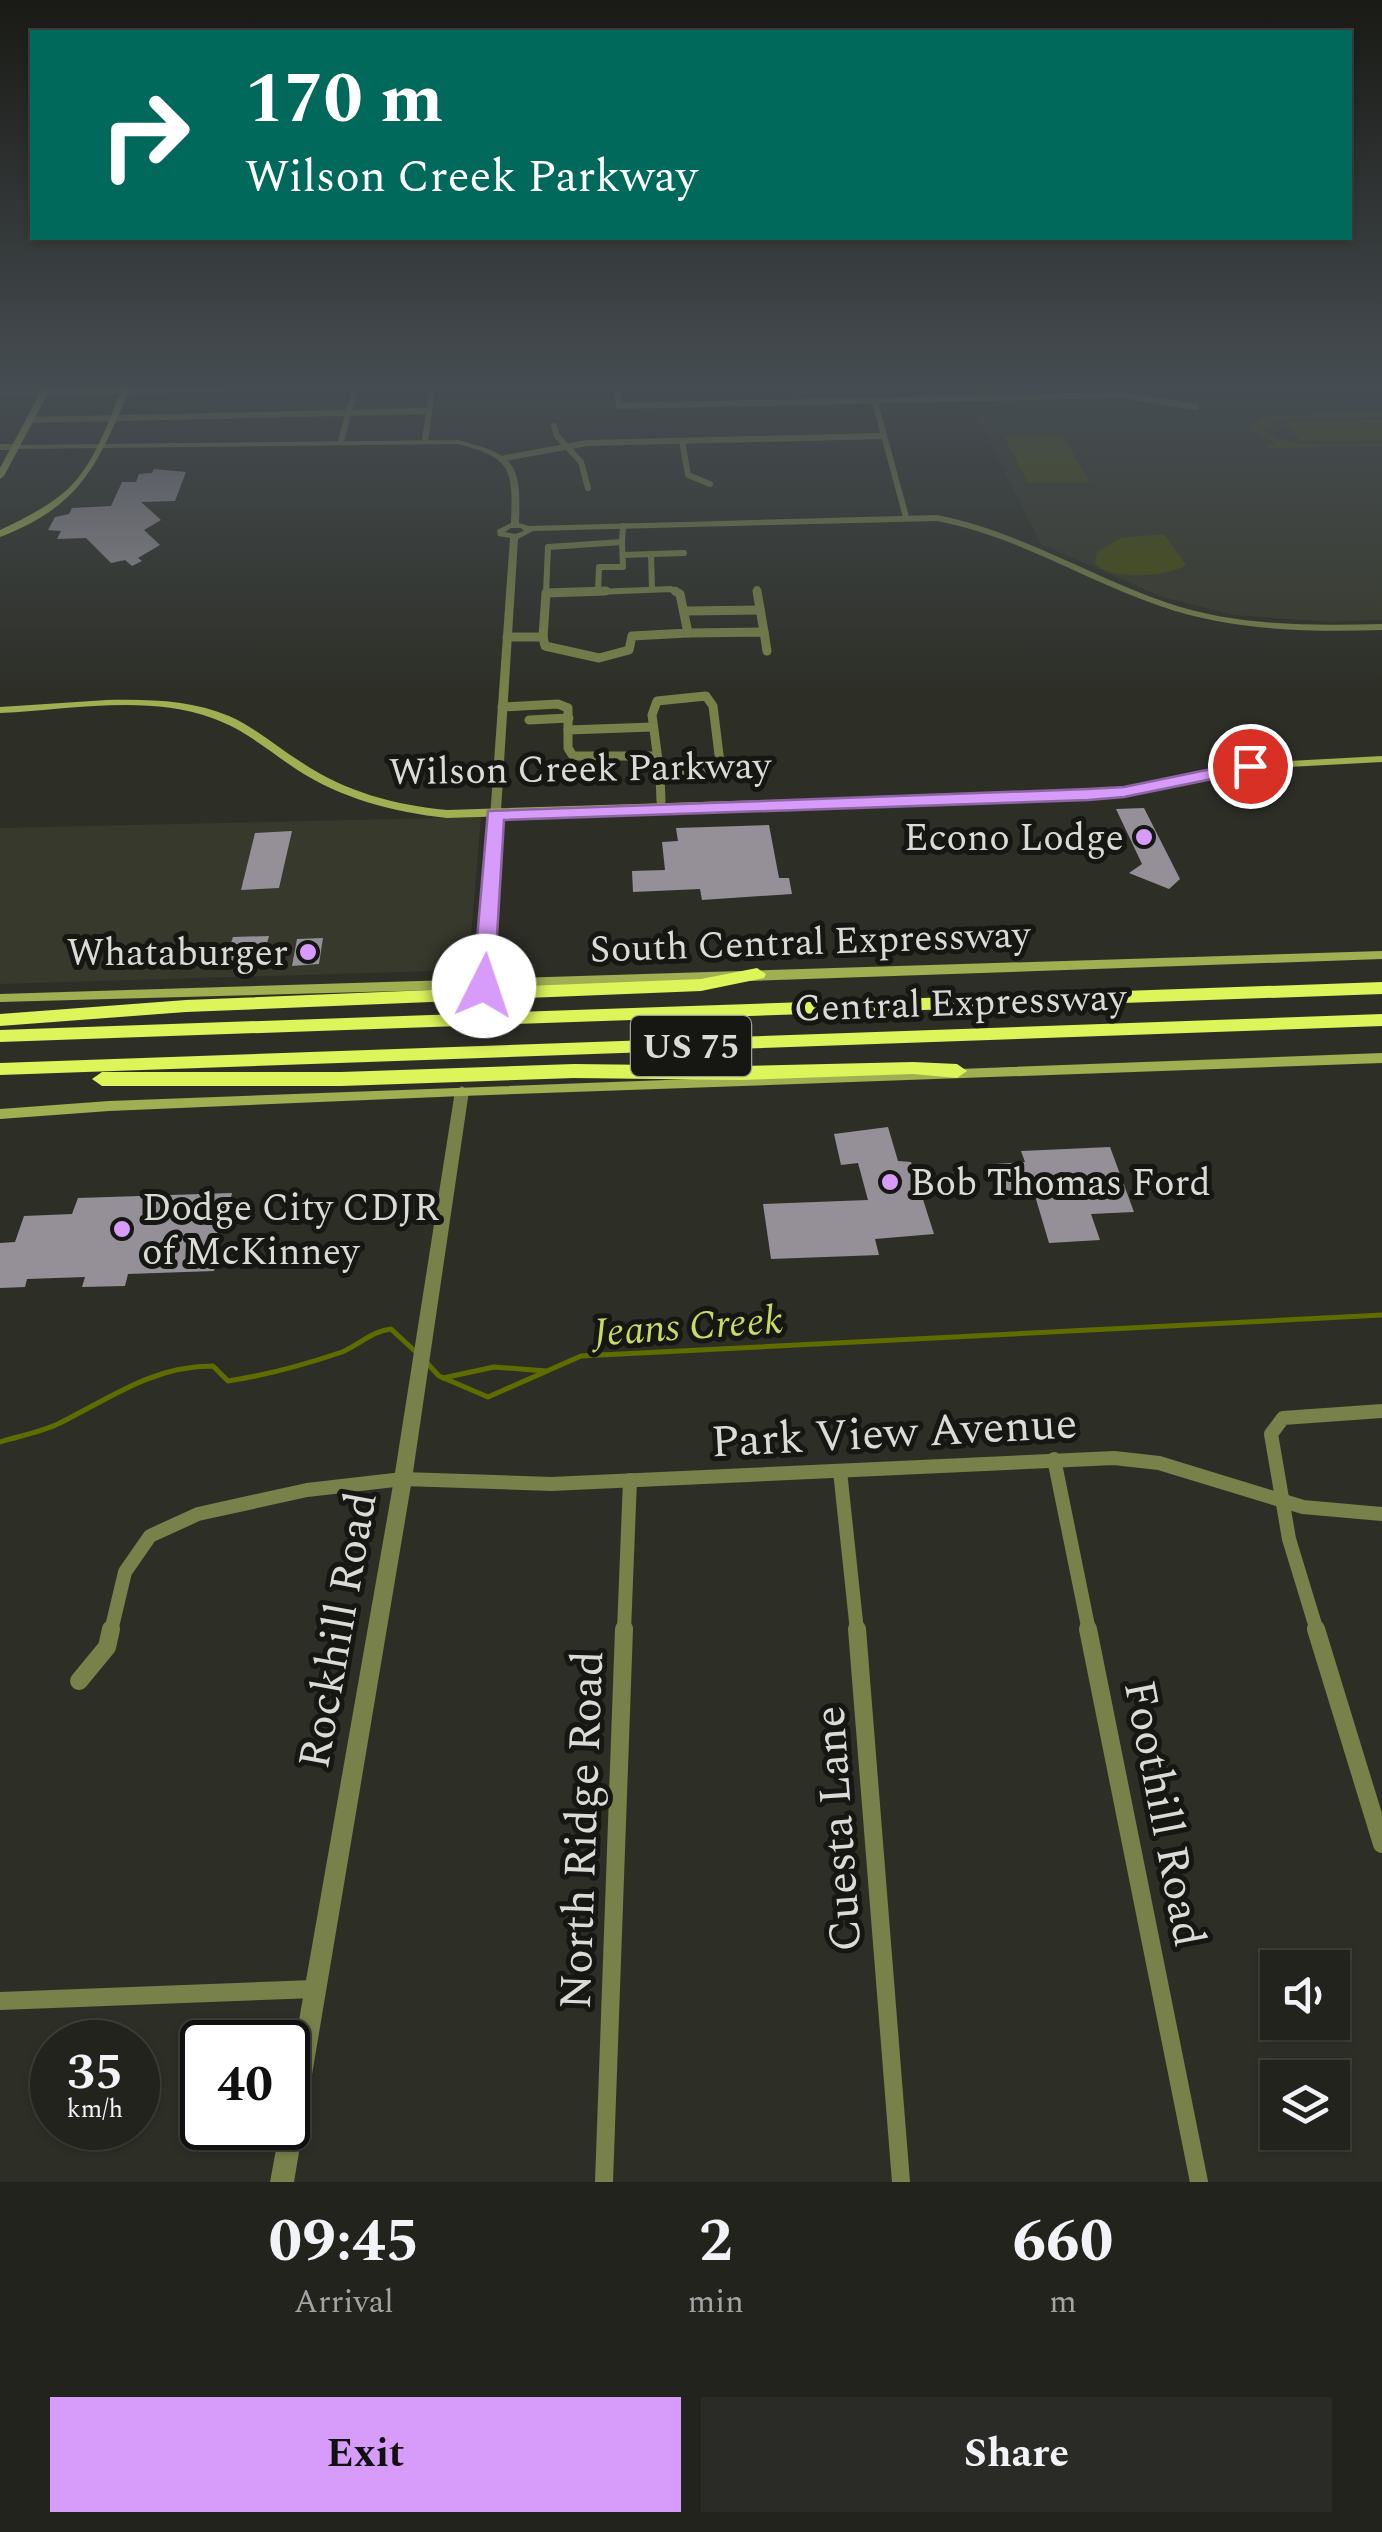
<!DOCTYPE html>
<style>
:root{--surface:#22231d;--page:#2a2b26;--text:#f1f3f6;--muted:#a2a4a4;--line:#3f403b;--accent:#d79bf9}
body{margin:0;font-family:Spectral,serif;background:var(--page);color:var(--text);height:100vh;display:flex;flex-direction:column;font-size:38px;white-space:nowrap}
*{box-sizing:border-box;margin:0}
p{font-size:32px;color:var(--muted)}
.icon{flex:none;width:55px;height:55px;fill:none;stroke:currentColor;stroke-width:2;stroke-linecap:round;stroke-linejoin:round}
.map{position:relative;height:2182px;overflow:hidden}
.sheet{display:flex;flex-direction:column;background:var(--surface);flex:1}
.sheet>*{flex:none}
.banner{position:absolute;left:30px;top:30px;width:1322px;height:210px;border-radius:0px;box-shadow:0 2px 8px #0004,0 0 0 2px var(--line);background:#00695c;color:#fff;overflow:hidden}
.tools{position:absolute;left:1260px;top:1950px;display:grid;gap:20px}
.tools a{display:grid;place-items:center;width:90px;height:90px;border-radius:0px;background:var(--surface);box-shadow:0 2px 8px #0004,0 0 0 2px var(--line);font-size:50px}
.speed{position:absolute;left:30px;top:2020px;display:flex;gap:20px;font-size:50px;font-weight:700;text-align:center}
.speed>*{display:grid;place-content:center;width:130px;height:130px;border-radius:50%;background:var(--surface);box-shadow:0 2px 8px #0004,0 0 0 2px var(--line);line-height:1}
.speed small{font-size:25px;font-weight:400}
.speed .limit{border:5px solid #111;border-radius:15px;background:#fff;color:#111}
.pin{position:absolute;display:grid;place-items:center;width:85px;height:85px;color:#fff;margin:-42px;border:5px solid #fff;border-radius:50%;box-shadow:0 2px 10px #0007}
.me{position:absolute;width:110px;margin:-55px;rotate:4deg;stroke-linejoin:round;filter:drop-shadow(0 0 8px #0008)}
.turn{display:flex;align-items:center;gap:35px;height:210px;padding:0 50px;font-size:45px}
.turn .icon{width:130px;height:130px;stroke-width:2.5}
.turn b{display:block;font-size:70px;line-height:85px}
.eta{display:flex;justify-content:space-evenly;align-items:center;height:170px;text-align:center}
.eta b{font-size:60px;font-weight:700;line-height:70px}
.action{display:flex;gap:20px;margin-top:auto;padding:20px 50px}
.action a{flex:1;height:115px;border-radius:0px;background:var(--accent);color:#111;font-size:40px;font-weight:700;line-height:115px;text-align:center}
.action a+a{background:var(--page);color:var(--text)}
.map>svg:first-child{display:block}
.built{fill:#36392b}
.green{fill:#454d0e}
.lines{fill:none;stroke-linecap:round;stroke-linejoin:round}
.stream{stroke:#5f6c00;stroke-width:5}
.building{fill:#959098}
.minor-far3{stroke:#778149;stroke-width:6}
.minor-far2{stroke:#778149;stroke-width:9}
.minor-far1{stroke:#778149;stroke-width:14}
.minor{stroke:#778149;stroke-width:18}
.tertiary{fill:#778149;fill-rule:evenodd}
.secondary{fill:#a0af52;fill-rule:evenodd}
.motorway{fill:#ddf45b;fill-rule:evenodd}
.route{fill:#d79bf9;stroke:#8c65a2;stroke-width:2.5}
.poi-dot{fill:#d79bf9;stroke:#161613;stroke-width:4}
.labels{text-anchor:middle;stroke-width:10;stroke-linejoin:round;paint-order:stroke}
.shield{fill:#161613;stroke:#9fa09c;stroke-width:2.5}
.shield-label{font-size:35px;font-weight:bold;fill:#dadbd6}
.street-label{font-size:38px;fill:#dadbd6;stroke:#161613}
.poi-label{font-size:38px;fill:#dadbd6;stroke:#161613;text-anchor:end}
.water-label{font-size:40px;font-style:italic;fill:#c7da63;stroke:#161613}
.near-street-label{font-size:45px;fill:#dadbd6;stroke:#161613}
</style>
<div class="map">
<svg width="1382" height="2182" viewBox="0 0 1382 2182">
<rect width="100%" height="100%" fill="#2d2f27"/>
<g class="built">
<polygon points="1382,410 1382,620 1330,622 1233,615 1162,597 1041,544 977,417"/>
<polygon points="481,817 468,970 0,984 0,828"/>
</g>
<g class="green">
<path d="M 1382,413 L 1382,417 L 1280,419 L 1263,428 C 1282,453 1352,443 1382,443 L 1382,446 L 1268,448 L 1266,445 L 1277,444 L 1259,435 L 1253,427 L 1260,419 L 1277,416 Z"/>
<polygon points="1382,420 1382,440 1301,441 1284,422"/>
<polygon points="1062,435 1090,482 1028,483 1004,436"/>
<path d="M 1164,534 L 1186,565 C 1168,577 1108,581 1095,563 L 1097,552 L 1121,538 Z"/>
</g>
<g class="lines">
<g class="stream">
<polyline points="427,1363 439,1376 488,1397 581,1356 1382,1315"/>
<polyline points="443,1378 494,1367 546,1371"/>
<path d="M 0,1442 C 19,1436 42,1432 60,1423 C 112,1397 153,1366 213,1366 L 228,1381 C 267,1375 304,1365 342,1352 C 359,1345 372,1331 391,1329 L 417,1353"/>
</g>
</g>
<g class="building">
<polygon points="154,469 186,472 175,501 141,502 161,520 144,530 160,545 138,558 142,561 132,566 125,560 111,563 86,538 57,539 61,531 48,530 55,517 69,514 72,508 111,506 122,482 136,482 139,474 152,473"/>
<polygon points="1144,808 1180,879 1169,889 1129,873 1142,864 1116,809"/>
<polygon points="769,825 779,878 789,878 792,894 702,900 700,889 633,892 632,871 665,870 662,842 678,841 676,828"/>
<polygon points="292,831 279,888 241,890 255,833"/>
<polygon points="269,936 263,958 224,962 233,937"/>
<polygon points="323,938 319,964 292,966 297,939"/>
<polygon points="888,1127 898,1161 911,1162 934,1234 875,1239 879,1255 771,1259 763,1204 868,1200 858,1163 841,1165 834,1134"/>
<polygon points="1110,1147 1134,1212 1091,1214 1100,1240 1049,1243 1033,1189 1003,1191 995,1164 1025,1162 1021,1151"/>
<polygon points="232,1193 214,1271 128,1274 125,1286 82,1287 85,1277 27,1279 25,1287 0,1288 0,1243 15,1242 24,1216 72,1214 78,1198"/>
</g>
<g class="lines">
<g class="minor-far3">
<polyline points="616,384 619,406 1123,395 1196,407"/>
<polyline points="926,384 934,399"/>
<polyline points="976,384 984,398"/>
<polyline points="707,388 836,385"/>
<polyline points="0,393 479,384"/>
<polyline points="875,402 906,517"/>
<polyline points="29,420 429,411"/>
<polyline points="554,426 557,436 581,462 588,488"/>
<polyline points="425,440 433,384"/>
<polyline points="341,441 356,384"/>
<polyline points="682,441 688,475 710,484"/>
<polyline points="0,447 15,447"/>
<polyline points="505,458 587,443 884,436"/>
<polyline points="651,554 652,589"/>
<polyline points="623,555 684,553"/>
<polyline points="757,589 758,594"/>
<polyline points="598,591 599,567 623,567 622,542"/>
<polyline points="546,593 548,547 622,542 623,526"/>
<polyline points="546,594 671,589 679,594"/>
</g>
<g class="minor-far2">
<polyline points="757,591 764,632"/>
<polyline points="687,611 760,610"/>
<polyline points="688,633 764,632 767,651"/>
<polyline points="507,637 543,637"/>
<polyline points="543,637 545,646 599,658 629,650 632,636 688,633 680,594 675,591"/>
<polyline points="543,637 546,593 606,591"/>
<polygon points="706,696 713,706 721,771 660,775 652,715 657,701"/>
<polyline points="502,707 558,704 568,708 568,730"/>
<polyline points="529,720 569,718"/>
<polyline points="653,727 568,730 568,748 573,756 657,756"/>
<polyline points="660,775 661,801"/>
</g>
<g class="minor-far1">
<polyline points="1054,1459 1089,1631"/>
<polyline points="840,1471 857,1631"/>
<polyline points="111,1631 125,1572 150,1536 198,1514 307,1490 403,1479 551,1484 1114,1458 1159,1463 1303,1507 1382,1514"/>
<polyline points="624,1631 630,1480"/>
<polyline points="1317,1631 1289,1539 1271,1434 1283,1418 1382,1411"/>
</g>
<g class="minor">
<polyline points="857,1629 901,2182"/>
<polyline points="1088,1629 1199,2182"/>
<polyline points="1316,1629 1382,1844"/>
<polyline points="79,1681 107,1647 111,1629"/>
<polyline points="0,2001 313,1989"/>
<polyline points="604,2182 624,1629"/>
</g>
<g class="tertiary">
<path d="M 458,440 C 517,455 521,464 519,523 L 529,526 L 937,515 C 1019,531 1089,576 1168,603 C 1236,626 1310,626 1382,624 L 1382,630 C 1308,632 1231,631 1160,606 C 1084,580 1017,536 937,521 L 533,531 L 518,539 L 490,986 L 484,990 L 478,986 L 510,538 L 498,536 L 497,530 L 511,523 C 513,469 512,458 458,444 L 15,449 L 11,447 L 15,445 ZM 511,528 L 521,528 L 524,531 L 515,534 L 505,532 Z"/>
<polygon points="462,1086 469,1091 412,1479 294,2182 270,2182 280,2128 288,2128 288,2083 394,1479 455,1091"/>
</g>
<g class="secondary">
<polygon points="45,384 53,384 4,476 0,479 0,468"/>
<path d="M 124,384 L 132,384 C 98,462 85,504 0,537 L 0,530 C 23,519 48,507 68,489 C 96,462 109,419 124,384 Z"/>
<path d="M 107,700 C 148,699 191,700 229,716 C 256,728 277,747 301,762 C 346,792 394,805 447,810 L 1088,790 L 1124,788 L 1250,763 L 1382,756 L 1382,762 L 1250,769 L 1124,796 L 447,818 C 393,812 342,799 296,769 C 269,751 244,729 212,718 C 146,694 69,710 0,713 L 0,707 Z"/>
<polygon points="1382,951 1382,959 691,983 0,1002 0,994"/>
<polygon points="1382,1053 1382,1063 462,1096 109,1111 0,1119 0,1109 109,1101"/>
</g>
<g class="motorway">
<polygon points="757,968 766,974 764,978 701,991 186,1012 0,1026 0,1014 186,1000 701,979"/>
<polygon points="1382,982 1382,994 0,1042 0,1030"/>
<polygon points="1382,1014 1382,1026 0,1075 0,1063"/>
<polygon points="913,1062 957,1064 967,1071 957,1078 913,1074 741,1080 574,1078 341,1086 102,1086 92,1079 102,1072 341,1072 574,1064 741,1066"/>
</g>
</g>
<linearGradient id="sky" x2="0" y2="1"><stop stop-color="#191a15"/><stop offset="0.56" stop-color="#464d52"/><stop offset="1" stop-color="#464d52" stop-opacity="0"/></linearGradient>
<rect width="1382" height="690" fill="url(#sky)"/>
<polygon class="route" points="1250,761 1259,766 1256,770 1124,797 1088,800 504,820 494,986 484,993 473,986 488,811 1088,789 1124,787"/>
<g class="poi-dot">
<circle cx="1144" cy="837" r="10"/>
<circle cx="308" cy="952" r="10"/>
<circle cx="890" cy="1182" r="10"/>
<circle cx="122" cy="1229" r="10"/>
</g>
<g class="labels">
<rect class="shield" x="631" y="1016" width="120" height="60" rx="8"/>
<g class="shield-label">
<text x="691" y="1058">US 75</text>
</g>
<g class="street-label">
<text transform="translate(580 768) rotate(-1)" y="13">Wilson Creek Parkway</text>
<text transform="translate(810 941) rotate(-2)" y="13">South Central Expressway</text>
<text transform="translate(960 1002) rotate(-2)" y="13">Central Expressway</text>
</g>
<g class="poi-label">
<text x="1124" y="850">Econo Lodge</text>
<text x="288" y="965">Whataburger</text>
<text x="910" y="1195" text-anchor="start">Bob Thomas Ford</text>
<text x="142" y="1220" text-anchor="start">Dodge City CDJR<tspan x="142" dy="44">of McKinney</tspan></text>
</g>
<g class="water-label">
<text transform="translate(688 1325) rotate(-4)" y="14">Jeans Creek</text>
</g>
<g class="near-street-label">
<text transform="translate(894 1431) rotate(-3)" y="16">Park View Avenue</text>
<text transform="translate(336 1630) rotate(-80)" y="16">Rockhill Road</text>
<text transform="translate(1166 1813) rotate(79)" y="16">Foothill Road</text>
<text transform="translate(836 1829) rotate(-94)" y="16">Cuesta Lane</text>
<text transform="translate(580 1830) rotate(-88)" y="16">North Ridge Road</text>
</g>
</g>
</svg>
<div class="tools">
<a><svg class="icon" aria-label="sound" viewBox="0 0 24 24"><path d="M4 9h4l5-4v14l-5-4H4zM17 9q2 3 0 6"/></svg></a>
<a><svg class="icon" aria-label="layers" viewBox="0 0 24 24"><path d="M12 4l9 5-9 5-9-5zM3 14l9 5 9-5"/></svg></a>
</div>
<div class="speed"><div>35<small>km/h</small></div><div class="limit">40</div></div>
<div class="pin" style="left:1250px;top:766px;background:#d93025"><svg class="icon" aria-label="arrive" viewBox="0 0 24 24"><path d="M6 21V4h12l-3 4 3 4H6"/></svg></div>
<svg class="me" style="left:484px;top:986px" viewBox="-20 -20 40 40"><circle r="19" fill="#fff"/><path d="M0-13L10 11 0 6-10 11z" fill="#d79bf9"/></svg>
<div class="banner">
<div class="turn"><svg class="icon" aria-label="right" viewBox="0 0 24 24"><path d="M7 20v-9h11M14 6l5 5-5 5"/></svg><div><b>170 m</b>Wilson Creek Parkway</div></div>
</div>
</div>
<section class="sheet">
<div class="eta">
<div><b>09:45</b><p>Arrival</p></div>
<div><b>2</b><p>min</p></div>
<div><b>660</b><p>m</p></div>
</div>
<div class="action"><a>Exit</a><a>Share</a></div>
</section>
